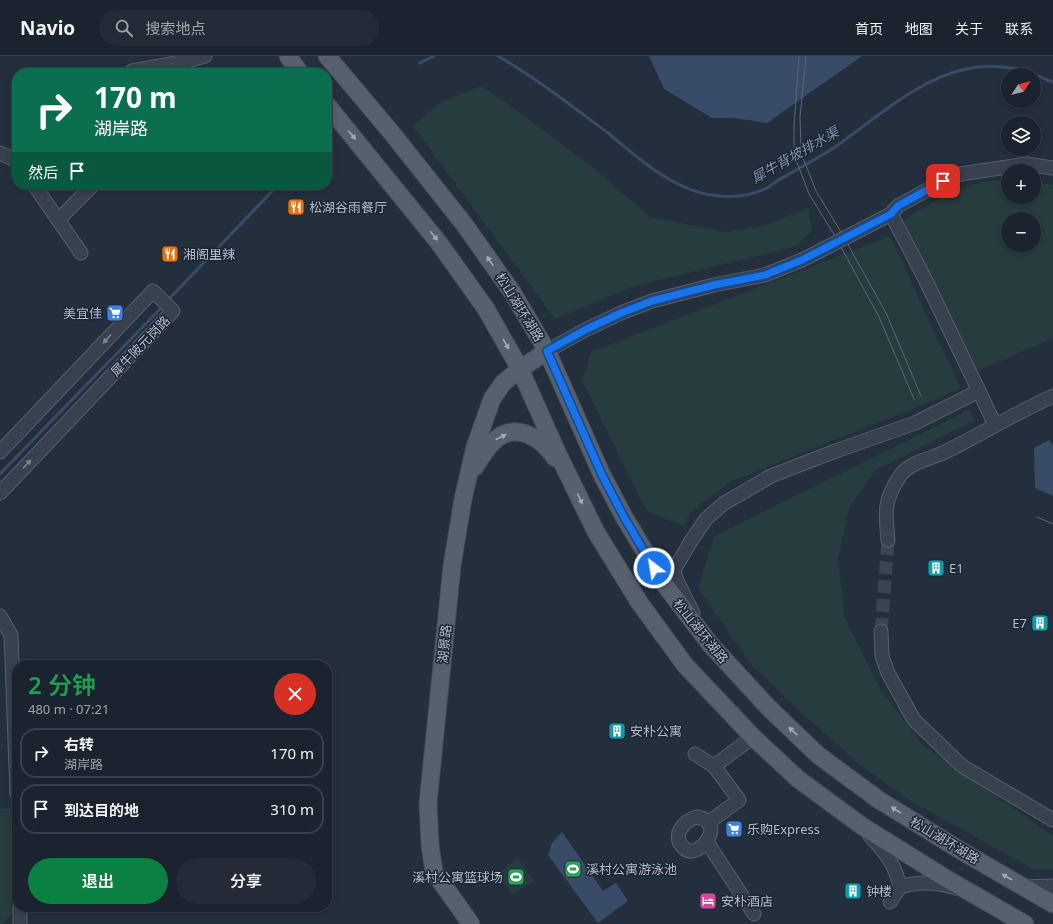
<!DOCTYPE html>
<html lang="zh">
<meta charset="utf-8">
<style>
:root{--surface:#1b232e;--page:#242b36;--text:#f1f3f6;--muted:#a0a4aa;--line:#39404a;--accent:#0b8043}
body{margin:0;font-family:"Noto Sans","Noto Sans SC",sans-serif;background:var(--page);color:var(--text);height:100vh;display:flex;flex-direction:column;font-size:15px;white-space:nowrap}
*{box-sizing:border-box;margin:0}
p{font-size:13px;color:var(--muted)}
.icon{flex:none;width:22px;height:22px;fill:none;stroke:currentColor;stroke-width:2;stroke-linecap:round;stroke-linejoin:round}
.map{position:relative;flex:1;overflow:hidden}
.side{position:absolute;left:12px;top:604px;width:320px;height:252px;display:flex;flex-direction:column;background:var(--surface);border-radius:16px;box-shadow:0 2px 6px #0003,0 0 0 1px var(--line)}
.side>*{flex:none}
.banner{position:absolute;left:12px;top:12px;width:320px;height:122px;border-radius:16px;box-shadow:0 2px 6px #0003,0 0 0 1px var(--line);background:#0b6e4f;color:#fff;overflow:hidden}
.needle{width:26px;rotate:55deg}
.buttons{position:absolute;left:1001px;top:12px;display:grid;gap:8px}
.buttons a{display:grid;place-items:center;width:40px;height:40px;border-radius:50%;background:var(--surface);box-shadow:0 2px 6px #0003,0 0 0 1px var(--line);font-size:20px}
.pin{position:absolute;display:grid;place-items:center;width:34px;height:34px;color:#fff;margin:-17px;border-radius:8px;box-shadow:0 2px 6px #0006}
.me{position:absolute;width:44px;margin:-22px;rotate:329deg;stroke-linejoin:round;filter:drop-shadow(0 0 3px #0008)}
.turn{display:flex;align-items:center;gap:14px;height:84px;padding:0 16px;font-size:18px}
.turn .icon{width:52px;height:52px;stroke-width:2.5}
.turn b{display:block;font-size:28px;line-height:34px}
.then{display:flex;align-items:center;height:38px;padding:0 16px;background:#0003;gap:8px;font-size:15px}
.round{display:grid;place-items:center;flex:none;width:42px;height:42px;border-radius:21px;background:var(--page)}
.head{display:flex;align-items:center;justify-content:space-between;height:68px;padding:0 16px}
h1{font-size:24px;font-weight:600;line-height:30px;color:#1e9e55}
.cta{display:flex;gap:8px;margin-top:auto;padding:8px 16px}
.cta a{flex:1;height:46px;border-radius:24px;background:var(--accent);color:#fff;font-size:16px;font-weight:600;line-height:46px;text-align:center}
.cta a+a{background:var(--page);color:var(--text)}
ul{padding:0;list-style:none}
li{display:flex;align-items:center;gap:12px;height:50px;margin:0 8px 6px;padding:0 8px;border:2px solid var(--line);border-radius:16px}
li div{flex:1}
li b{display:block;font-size:15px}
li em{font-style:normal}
header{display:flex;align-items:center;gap:24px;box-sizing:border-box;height:56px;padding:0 20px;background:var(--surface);border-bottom:1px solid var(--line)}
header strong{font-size:19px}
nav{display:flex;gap:22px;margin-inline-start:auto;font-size:14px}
.search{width:280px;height:36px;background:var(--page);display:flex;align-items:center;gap:10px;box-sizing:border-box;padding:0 14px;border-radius:22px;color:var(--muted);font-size:15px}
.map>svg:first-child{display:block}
.green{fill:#263c3f;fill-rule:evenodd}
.water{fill:#394c67}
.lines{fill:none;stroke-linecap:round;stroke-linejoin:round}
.stream{stroke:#394c67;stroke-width:3}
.minor-tunnel{stroke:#3a4453;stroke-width:13;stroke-dasharray:13 6;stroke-linecap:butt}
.minor-casing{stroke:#565f6c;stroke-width:15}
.major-casing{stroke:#414a57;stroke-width:19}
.minor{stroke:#38414e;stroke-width:13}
.major{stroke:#56606e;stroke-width:17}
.tram{stroke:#5a6575;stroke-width:1}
.minor-bridge-casing{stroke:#565f6c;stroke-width:15;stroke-linecap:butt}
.minor-bridge{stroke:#38414e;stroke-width:13}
.oneway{fill:#a1aab7}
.oneway2{fill:#7c8592}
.route-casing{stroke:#114b97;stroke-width:10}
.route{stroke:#1a73e8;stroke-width:7}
.labels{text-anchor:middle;stroke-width:3;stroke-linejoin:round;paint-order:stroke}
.poi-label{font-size:13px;fill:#b4bcc9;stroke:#1d2633;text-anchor:start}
.street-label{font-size:13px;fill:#b4bcc9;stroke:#1d2633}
.water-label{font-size:14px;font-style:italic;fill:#7c92b1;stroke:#1d2633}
</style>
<header>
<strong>Navio</strong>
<div class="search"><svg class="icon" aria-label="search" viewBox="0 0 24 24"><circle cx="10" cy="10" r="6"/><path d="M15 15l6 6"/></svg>搜索地点</div>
<nav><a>首页</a><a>地图</a><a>关于</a><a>联系</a></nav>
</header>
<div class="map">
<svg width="1053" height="868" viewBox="0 0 1053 868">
<rect width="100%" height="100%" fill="#242f3e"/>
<g class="green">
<polygon points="482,30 537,69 602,119 650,161 725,176 764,170 808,152 812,174 797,190 631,231 555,263 412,69 443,45"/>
<path d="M 1008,124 L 1008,141 L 1034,141 L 1034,126 L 1053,129 L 1053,282 L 978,315 L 903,164 L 947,137 L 982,126 ZM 1008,163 L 1034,163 L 1034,189 L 1008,189 Z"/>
<polygon points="890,180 961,333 732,425 690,457 684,470 646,455 582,325 591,296"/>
<polygon points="969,354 975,364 876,414 849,452 838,502 844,559 878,630 922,688 1053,780 1053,813 1033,813 911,745 865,713 806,661 750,607 698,532 714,481"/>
<polygon points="10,752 14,856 2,868 0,868 0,753"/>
<polygon points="518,802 534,825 512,838 498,817"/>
</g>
<g class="water">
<polygon points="649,0 862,0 767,67 734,62 712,62 664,33"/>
<polygon points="1049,384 1053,389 1053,440 1035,432 1034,392"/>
<polygon points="562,776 603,835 616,827 628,845 598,867 548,799 552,787"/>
</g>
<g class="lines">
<g class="stream">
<path d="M 498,0 C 537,23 572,50 608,77 C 636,100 665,127 701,137 C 723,142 747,142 767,132 C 773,128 779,123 786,120 C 802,110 819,102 835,91 C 875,63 918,23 966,13 C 982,9 1001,10 1017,13 C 1029,15 1042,22 1053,26"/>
<polyline points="420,7 434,0"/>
<polyline points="168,244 278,129"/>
<polyline points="0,418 163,250"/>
</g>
<polyline class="minor-tunnel" points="881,575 888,484"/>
<g class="minor-casing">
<g id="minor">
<polyline points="130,17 132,15 187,5 205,0"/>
<polyline points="0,97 17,105"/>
<polyline points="34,129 81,197"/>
<polyline points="58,164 93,129"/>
<polyline points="864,172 891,158 898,150 954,119 1027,108 1053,112"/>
<polyline points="547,295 587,273 621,257 652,245 714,229 765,219 802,204 814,198"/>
<polyline points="979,335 995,369"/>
<polyline points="0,396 153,235 173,255 0,437"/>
<path d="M 888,484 C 885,457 884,443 900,420 C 909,406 931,403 945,396 C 981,378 1016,357 1053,340"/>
<polyline points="655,512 663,518 670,518 674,514 691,485 706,463 723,448 771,420 833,396 915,367 979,335 924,221 891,158"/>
<polyline points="674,514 677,525 693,557"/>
<polyline points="0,560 11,579 17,738"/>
<polyline points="881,575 882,600 888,617 914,664 962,710 1053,764"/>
<polyline points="695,698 714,710"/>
<path d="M 697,761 C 728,766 699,804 685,793 C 670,781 683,765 697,761 Z"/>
<polyline points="708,767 739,744 714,710 753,681"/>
<path d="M 867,776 C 883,795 895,806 900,831 L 890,846"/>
<polyline points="707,786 754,858"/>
<path d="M 900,831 C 919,825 937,826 956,832"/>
<polyline points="1024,831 1053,830"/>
<polyline points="20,851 20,868"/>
</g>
</g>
<g class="major-casing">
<g id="major">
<polyline points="288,0 300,17"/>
<polyline points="327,0 391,76 464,168 512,236 547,295 602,419 624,461 665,529 710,588 768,651 818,699 879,744 963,796 1053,848"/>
<polyline points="327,49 439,187 486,253 520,313 557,396 596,476 639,546 685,609 753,681 798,723 862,770 947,823 1025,868"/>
<path d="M 475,411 C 481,401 487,391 495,384 C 517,365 542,383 555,402"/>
<polyline points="471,868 434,816 430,789 428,747 452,510 463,443 475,391 492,343 503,327 520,313 547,295"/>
</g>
</g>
<use href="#minor" class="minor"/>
<use href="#major" class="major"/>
<g class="tram">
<polyline points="799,0 794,70 794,97 796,104 809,138 835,180 879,261 914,343"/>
<polyline points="806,0 800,61 801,95 803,102 816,135 841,176 886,257 921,340"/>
<polyline points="1037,461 1053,468"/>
</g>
<g class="minor-bridge-casing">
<polyline id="minor-bridge" points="814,198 864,172"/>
</g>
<use href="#minor-bridge" class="minor-bridge"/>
</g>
<defs><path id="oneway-solid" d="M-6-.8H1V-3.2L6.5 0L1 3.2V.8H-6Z"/></defs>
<g class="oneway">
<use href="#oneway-solid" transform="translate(352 79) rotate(50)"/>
<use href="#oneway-solid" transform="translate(434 180) rotate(51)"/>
<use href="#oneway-solid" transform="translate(490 205) rotate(-125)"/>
<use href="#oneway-solid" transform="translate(506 288) rotate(60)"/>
<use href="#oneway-solid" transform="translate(501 381) rotate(-27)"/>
<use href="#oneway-solid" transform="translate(580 443) rotate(64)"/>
<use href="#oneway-solid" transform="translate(793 675) rotate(-137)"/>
<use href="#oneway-solid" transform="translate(896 754) rotate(-148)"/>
<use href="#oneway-solid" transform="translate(1007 821) rotate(-150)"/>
</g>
<g class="oneway2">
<use href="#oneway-solid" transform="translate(107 283) rotate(133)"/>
<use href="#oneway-solid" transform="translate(27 408) rotate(-46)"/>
</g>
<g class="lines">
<g class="route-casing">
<polyline id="route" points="654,512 624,461 602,419 547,295 587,273 621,257 652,245 714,229 765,219 802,204 891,158 898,150 943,125"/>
</g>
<use href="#route" class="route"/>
</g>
<defs>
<g id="restaurant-square" transform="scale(0.9)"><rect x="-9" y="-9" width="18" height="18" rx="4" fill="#e8710a" stroke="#1d2633"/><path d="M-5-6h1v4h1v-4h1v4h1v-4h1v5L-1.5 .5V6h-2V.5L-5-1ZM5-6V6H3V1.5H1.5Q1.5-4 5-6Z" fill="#fff"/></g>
<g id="supermarket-square" transform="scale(0.9)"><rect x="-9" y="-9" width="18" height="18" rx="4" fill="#3f7fe0" stroke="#1d2633"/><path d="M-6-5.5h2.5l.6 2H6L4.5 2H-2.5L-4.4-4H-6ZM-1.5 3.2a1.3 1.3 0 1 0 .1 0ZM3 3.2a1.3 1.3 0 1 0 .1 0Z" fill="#fff"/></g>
<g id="building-square" transform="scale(0.9)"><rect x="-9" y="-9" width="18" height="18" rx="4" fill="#0f9aa8" stroke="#1d2633"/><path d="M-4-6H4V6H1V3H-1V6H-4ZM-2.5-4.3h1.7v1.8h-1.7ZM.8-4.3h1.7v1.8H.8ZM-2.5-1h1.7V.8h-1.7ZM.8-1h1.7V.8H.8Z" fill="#fff"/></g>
<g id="stadium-square" transform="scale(0.9)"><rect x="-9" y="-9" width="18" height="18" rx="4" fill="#2e9e5b" stroke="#1d2633"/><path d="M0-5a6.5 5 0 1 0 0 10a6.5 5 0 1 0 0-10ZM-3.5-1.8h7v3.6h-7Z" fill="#fff"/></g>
<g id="hotel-square" transform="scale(0.9)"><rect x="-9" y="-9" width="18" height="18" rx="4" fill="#d1479c" stroke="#1d2633"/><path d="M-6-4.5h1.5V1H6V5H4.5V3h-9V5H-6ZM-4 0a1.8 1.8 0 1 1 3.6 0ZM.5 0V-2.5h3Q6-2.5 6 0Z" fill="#fff"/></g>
</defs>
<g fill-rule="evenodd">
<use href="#restaurant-square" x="296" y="151"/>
<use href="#restaurant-square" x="170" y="198"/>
<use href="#supermarket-square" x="115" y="257"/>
<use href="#building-square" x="936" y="512"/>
<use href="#building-square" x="1040" y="567"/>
<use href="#building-square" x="617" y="675"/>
<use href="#supermarket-square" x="734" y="773"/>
<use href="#stadium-square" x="573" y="813"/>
<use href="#stadium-square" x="516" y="821"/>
<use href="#building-square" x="853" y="835"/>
<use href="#hotel-square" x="708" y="845"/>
</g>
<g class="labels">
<g class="poi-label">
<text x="309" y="156">松湖谷雨餐厅</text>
<text x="183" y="203">湘阁里辣</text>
<text x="102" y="262" text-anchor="end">美宜佳</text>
<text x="949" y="517">E1</text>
<text x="1027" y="572" text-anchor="end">E7</text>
<text x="630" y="680">安朴公寓</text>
<text x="747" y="778">乐购Express</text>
<text x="586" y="818">溪村公寓游泳池</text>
<text x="503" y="826" text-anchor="end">溪村公寓篮球场</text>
<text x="866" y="840">钟楼</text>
<text x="721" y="850">安朴酒店</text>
</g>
<g class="street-label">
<text transform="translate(520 251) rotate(58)" y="5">松山湖环湖路</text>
<text transform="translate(140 290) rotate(-46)" y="5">犀牛陂元岗路</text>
<text transform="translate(701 575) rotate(51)" y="5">松山湖环湖路</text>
<text transform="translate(444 588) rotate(-84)" y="5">湖景路</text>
<text transform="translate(945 784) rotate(31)" y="5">松山湖环湖路</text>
</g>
<g class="water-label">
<text transform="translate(795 99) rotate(-30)" y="5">犀牛背坡排水渠</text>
</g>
</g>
</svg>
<div class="buttons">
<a><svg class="needle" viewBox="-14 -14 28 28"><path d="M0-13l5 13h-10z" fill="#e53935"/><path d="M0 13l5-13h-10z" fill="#a0a4aa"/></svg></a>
<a><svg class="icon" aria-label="layers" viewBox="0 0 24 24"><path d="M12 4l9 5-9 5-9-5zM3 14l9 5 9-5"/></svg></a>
<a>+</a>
<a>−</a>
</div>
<div class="pin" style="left:943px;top:125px;background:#d93025"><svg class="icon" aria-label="arrive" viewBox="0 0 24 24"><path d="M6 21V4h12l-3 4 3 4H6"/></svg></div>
<svg class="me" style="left:654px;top:512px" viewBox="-20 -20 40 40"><circle r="17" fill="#1a73e8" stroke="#fff" stroke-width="3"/><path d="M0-11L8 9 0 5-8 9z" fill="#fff"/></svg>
<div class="banner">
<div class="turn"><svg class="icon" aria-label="right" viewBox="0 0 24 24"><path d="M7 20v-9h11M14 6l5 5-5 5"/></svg><div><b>170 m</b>湖岸路</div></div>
<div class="then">然后<svg class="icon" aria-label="arrive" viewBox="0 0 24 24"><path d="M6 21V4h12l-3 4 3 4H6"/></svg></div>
</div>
<section class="side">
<div class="head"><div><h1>2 分钟</h1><p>480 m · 07:21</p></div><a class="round" style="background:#d93025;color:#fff"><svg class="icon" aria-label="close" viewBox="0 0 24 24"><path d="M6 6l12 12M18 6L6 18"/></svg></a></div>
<ul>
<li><svg class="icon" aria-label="right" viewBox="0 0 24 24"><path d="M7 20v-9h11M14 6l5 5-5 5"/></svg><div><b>右转</b><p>湖岸路</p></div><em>170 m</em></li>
<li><svg class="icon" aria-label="arrive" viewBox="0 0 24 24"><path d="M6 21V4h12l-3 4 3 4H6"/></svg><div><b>到达目的地</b></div><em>310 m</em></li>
</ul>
<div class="cta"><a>退出</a><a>分享</a></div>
</section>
</div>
